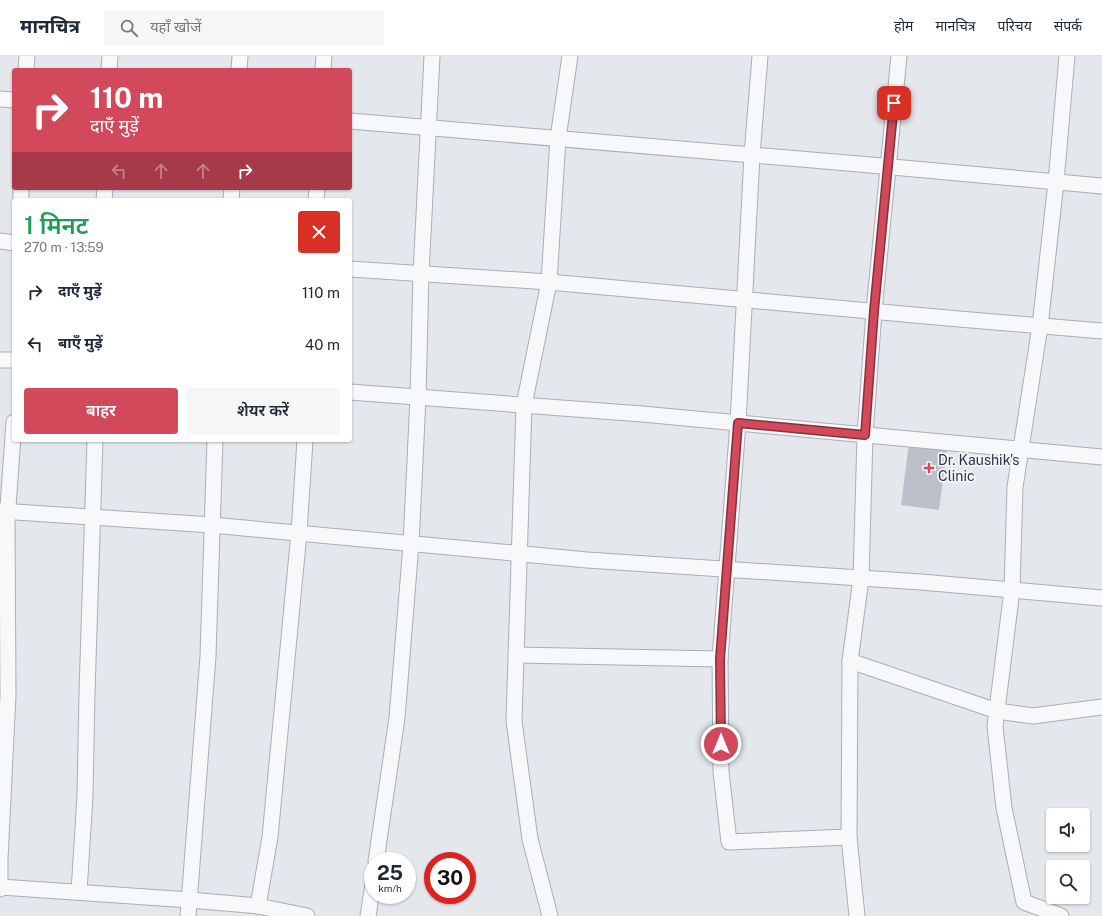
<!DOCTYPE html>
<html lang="hi">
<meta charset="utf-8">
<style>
:root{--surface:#fff;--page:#f6f6f7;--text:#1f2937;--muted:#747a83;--line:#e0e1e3;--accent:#d1495b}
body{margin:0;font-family:"Public Sans","Noto Sans Devanagari",sans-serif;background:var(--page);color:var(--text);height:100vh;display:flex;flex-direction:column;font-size:15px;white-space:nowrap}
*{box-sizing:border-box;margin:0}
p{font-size:13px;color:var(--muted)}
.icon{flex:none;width:22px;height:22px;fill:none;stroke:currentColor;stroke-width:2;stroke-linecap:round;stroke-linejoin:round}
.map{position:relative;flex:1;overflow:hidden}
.sheet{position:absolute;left:12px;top:142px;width:340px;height:244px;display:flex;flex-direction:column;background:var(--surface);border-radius:4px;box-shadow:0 1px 3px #0004}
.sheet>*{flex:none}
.guide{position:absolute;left:12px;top:12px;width:340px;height:122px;border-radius:4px;box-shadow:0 1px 3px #0004;background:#d1495b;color:#fff;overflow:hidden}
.controls{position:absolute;left:1046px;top:752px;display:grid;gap:8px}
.controls a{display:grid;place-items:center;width:44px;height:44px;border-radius:4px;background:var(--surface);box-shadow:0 1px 3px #0004;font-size:20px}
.speed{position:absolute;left:364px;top:796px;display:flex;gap:8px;font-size:20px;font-weight:700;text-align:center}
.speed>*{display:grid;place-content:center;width:52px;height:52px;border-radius:50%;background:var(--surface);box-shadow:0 1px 3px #0004;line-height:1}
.speed small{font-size:10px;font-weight:400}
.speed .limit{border:6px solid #d22;background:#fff;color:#111}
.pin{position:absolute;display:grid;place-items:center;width:34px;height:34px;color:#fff;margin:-17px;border-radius:8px;box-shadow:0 2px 6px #0006}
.me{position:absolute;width:44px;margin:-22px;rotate:0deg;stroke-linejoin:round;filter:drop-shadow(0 0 3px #0008)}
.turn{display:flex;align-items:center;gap:14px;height:84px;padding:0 12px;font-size:18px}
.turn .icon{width:52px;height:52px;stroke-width:2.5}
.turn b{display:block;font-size:28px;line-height:34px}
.lanes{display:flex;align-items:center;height:38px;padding:0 12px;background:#0003;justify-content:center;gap:20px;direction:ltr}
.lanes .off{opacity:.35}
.round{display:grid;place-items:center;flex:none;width:42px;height:42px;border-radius:4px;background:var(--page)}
.overview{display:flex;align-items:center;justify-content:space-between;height:68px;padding:0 12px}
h1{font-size:24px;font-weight:600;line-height:30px;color:#1e9e55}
.button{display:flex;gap:8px;margin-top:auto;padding:8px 12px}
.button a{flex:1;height:46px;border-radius:4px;background:var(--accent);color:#fff;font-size:16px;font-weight:600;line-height:46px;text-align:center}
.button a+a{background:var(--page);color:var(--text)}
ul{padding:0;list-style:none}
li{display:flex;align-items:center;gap:12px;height:52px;padding:0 12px}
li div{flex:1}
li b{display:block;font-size:15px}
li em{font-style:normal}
header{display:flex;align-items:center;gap:24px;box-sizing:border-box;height:56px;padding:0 20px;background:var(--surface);border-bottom:1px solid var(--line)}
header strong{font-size:19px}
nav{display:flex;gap:22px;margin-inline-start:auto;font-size:14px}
.search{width:280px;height:36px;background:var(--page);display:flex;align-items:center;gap:10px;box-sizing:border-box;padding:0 14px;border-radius:4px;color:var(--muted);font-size:15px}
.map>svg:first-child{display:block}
.building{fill:#bbc0ca}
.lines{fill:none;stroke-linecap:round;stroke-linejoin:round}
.street-casing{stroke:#a9aeb7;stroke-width:17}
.street{stroke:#f7f8fa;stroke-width:15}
.route-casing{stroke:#882f3b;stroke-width:10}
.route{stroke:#d1495b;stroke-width:7}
.poi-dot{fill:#d1495b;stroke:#f4f6f9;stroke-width:1.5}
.labels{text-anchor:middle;stroke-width:3.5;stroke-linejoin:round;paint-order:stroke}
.poi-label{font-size:14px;fill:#2b3445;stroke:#f4f6f9;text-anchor:start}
</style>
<header>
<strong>मानचित्र</strong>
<div class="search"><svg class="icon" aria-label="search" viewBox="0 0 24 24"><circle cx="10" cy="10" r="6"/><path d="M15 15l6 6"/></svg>यहाँ खोजें</div>
<nav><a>होम</a><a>मानचित्र</a><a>परिचय</a><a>संपर्क</a></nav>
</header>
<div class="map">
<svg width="1102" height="860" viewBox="0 0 1102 860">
<rect width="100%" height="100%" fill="#e4e7ec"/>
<polygon class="building" points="909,387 947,392 939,454 901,449"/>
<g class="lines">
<g class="street-casing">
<g id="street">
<polyline points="760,0 752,99 738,367 720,603 721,716 729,786 849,781"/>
<polyline points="26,14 27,0"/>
<polyline points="109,14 110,0"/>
<polyline points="239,14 240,0"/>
<polyline points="323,14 324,0"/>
<polyline points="0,43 14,44"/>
<polyline points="350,65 859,108 1102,130"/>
<polyline points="21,144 21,132"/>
<polyline points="104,144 105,132"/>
<polyline points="231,144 232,132"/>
<polyline points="316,144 317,132"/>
<polyline points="0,185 14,187"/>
<polyline points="350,213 549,226 959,263 1102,275"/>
<polyline points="0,304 14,304"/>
<polyline points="350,336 642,358 1102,401"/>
<polyline points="0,455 212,469 587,504 921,526 1102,542"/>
<polyline points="516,599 720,603"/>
<polyline points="850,605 997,655 1033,660 1102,651"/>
<polyline points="376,805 397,662 411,488 418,342 421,218 432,0"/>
<polyline points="0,831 190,844 258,850 307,860"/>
<polyline points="0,833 0,803 8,639 7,465 14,366"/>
<polyline points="79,836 85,740 87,637 95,384"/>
<polyline points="258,850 270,781 299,477 305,384"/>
<polyline points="188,860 208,600 215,384"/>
<polyline points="368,860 373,828"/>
<polyline points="550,860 530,783 514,665 524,349 549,226 558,82 570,0"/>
<polyline points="857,860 849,781 850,605 861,523 865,379 874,255 899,0"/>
<polyline points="1061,860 1024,846 1004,752 995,670 1012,534 1015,431 1040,270 1056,126 1067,0"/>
</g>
</g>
<use href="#street" class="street"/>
</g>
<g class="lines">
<g class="route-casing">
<polyline id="route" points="721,688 720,603 738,367 865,379 874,255 894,47"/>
</g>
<use href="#route" class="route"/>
</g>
<path class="poi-dot" d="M927 406h4v4h4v4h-4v4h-4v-4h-4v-4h4z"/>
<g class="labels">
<g class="poi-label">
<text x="938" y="409">Dr. Kaushik's<tspan x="938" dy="16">Clinic</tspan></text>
</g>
</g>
</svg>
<div class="controls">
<a><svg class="icon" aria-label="sound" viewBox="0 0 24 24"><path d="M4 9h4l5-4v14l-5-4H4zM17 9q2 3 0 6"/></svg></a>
<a><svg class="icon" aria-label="search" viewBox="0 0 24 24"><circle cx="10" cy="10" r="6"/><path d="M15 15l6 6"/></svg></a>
</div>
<div class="speed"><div>25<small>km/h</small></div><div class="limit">30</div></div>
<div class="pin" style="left:894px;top:47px;background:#d93025"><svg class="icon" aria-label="arrive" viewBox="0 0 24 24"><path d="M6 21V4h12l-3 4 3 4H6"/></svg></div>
<svg class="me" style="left:721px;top:688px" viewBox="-20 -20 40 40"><circle r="17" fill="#d1495b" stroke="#fff" stroke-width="3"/><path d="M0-11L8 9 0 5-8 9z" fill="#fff"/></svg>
<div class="guide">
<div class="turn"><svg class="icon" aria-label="right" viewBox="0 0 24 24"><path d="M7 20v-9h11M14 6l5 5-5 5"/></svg><div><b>110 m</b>दाएँ मुड़ें</div></div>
<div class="lanes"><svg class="icon off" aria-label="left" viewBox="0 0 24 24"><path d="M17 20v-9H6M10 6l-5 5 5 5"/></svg><svg class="icon off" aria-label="ahead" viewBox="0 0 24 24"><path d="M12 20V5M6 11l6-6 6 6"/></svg><svg class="icon off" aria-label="ahead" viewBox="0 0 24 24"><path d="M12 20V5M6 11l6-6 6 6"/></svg><svg class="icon" aria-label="right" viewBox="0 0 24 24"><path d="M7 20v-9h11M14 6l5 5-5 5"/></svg></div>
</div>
<section class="sheet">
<div class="overview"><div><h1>1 मिनट</h1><p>270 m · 13:59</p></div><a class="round" style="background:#d93025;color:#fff"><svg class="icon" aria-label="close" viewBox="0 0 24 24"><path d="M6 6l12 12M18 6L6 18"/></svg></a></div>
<ul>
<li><svg class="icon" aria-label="right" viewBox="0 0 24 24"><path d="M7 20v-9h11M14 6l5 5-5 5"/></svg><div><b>दाएँ मुड़ें</b></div><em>110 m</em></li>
<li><svg class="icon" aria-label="left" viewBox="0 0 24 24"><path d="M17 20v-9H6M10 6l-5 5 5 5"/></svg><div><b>बाएँ मुड़ें</b></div><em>40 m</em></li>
</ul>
<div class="button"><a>बाहर</a><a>शेयर करें</a></div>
</section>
</div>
